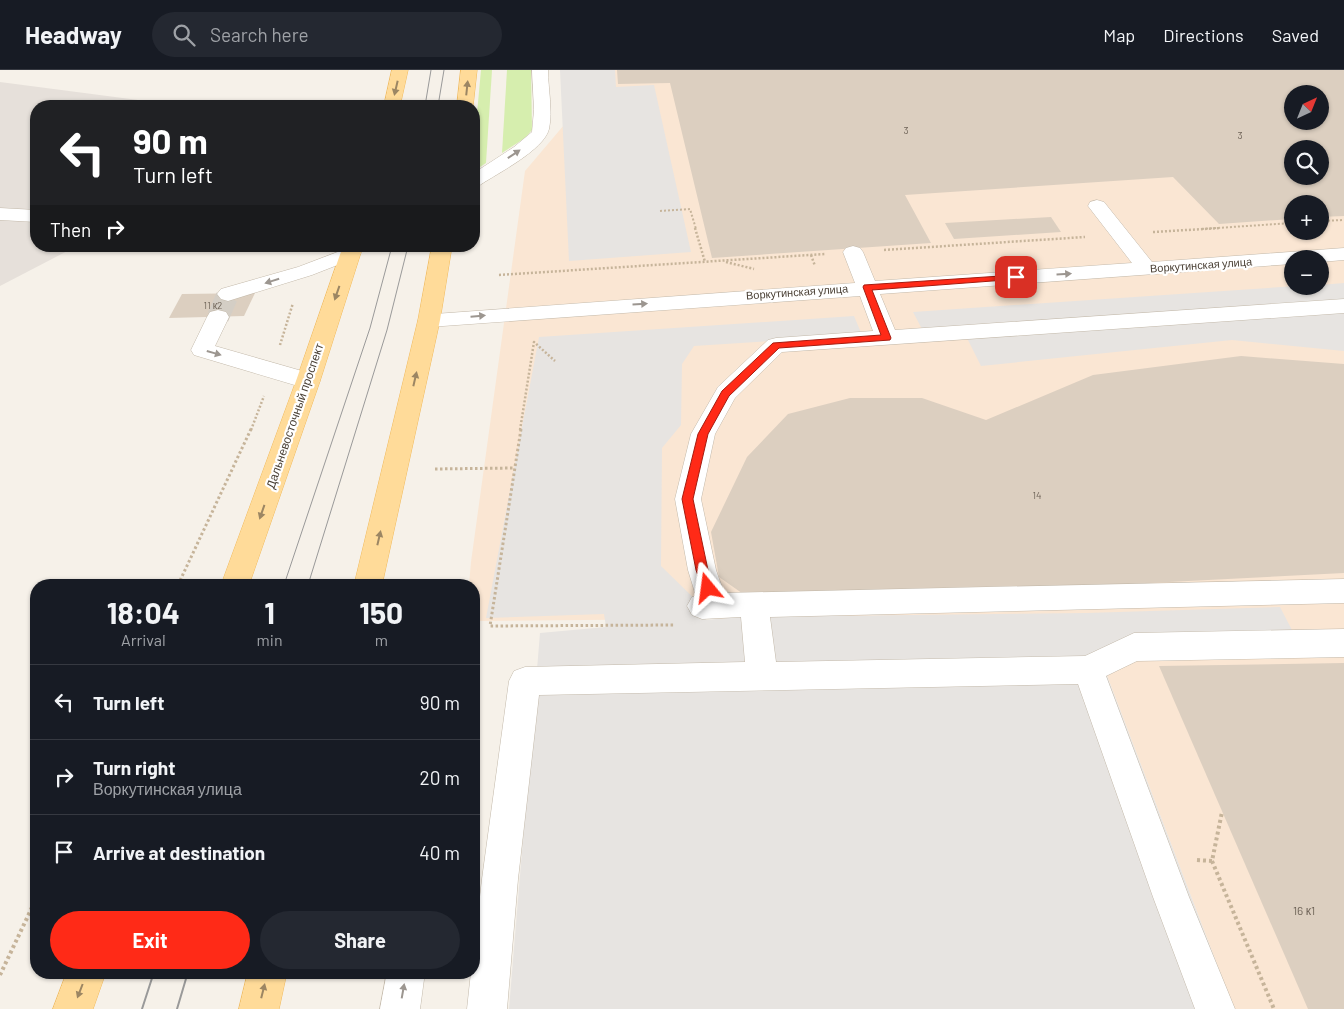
<!DOCTYPE html>
<meta charset="utf-8">
<style>
:root{--surface:#171b24;--page:#242831;--text:#f1f3f6;--muted:#9ea1a6;--line:#363941;--accent:#ff2a17}
body{margin:0;font-family:Barlow,sans-serif;background:var(--page);color:var(--text);height:100vh;display:flex;flex-direction:column;font-size:19px;white-space:nowrap}
*{box-sizing:border-box;margin:0}
p{font-size:16px;color:var(--muted)}
.icon{flex:none;width:28px;height:28px;fill:none;stroke:currentColor;stroke-width:2;stroke-linecap:round;stroke-linejoin:round}
.map{position:relative;flex:1;overflow:hidden}
.side{position:absolute;left:30px;top:509px;width:450px;height:400px;display:flex;flex-direction:column;background:var(--surface);border-radius:20px;box-shadow:0 1px 4px #0004}
.side>*{flex:none}
.hud{position:absolute;left:30px;top:30px;width:450px;height:152px;border-radius:20px;box-shadow:0 1px 4px #0004;background:#202124;color:#fff;overflow:hidden}
.needle{width:32px;rotate:43deg}
.controls{position:absolute;left:1284px;top:15px;display:grid;gap:10px}
.controls a{display:grid;place-items:center;width:45px;height:45px;border-radius:50%;background:var(--surface);box-shadow:0 1px 4px #0004;font-size:25px}
.pin{position:absolute;display:grid;place-items:center;width:42px;height:42px;color:#fff;margin:-21px;border-radius:10px;box-shadow:0 2px 8px #0006}
.me{position:absolute;width:55px;margin:-28px;rotate:344deg;stroke-linejoin:round;filter:drop-shadow(0 0 4px #0008)}
.turn{display:flex;align-items:center;gap:18px;height:105px;padding:0 20px;font-size:22px}
.turn .icon{width:65px;height:65px;stroke-width:2.5}
.turn b{display:block;font-size:35px;line-height:42px}
.then{display:flex;align-items:center;height:48px;padding:0 20px;background:#0003;gap:10px;font-size:19px}
.eta{display:flex;justify-content:space-evenly;align-items:center;height:85px;text-align:center}
.eta b{font-size:30px;font-weight:700;line-height:35px}
.button{display:flex;gap:10px;margin-top:auto;padding:10px 20px}
.button a{flex:1;height:58px;border-radius:30px;background:var(--accent);color:#fff;font-size:20px;font-weight:700;line-height:58px;text-align:center}
.button a+a{background:var(--page);color:var(--text)}
ul{padding:0;list-style:none}
li{display:flex;align-items:center;gap:15px;height:75px;padding:0 20px;border-top:1px solid var(--line)}
li div{flex:1}
li b{display:block;font-size:19px}
li em{font-style:normal}
header{display:flex;align-items:center;gap:30px;box-sizing:border-box;height:70px;padding:0 25px;background:var(--surface);border-bottom:1px solid var(--line)}
header strong{font-size:24px}
nav{display:flex;gap:28px;margin-inline-start:auto;font-size:18px}
.search{width:350px;height:45px;background:var(--page);display:flex;align-items:center;gap:12px;box-sizing:border-box;padding:0 18px;border-radius:28px;color:var(--muted);font-size:19px}
.map>svg:first-child{display:block}
.commercial{fill:#fae6d3;fill-rule:evenodd}
.industrial{fill:#e6e0da}
.green{fill:#d6eeae}
.parking{fill:#e7e4e1}
.building{fill:#dccfc0;fill-rule:evenodd}
.lines{fill:none;stroke-linecap:round;stroke-linejoin:round}
.minor-tunnel{stroke:#d4cec5;stroke-width:22;stroke-dasharray:22 11;stroke-linecap:butt}
.minor-casing{stroke:#c3b9aa;stroke-width:1}
.major-casing{stroke:#f1ba5c;stroke-width:1}
.path-far3{stroke:#c6b49a;stroke-width:2;stroke-dasharray:2 2;stroke-linecap:butt}
.path-far2{stroke:#c6b49a;stroke-width:2.5;stroke-dasharray:2 2;stroke-linecap:butt}
.path-far1{stroke:#c6b49a;stroke-width:3;stroke-dasharray:2.5 2.5;stroke-linecap:butt}
.path{stroke:#c6b49a;stroke-width:4;stroke-dasharray:3 3;stroke-linecap:butt}
.minor{fill:#fff;fill-rule:evenodd}
.major{fill:#ffdb99;fill-rule:evenodd}
.tram-far1{stroke:#999;stroke-width:1}
.tram{stroke:#999;stroke-width:2}
.oneway{fill:#9c8663}
.oneway2{fill:#9c9690}
.route{fill:#ff2a17;stroke:#a61b0f}
.labels{text-anchor:middle;stroke-width:4.5;stroke-linejoin:round;paint-order:stroke}
.number-label{font-size:10px;fill:#6f6458}
.far-street-label{font-size:11px;fill:#4b4136;stroke:#fff}
.street-label{font-size:12px;fill:#4b4136;stroke:#fff}
.near-number-label{font-size:12px;fill:#6f6458}
</style>
<header>
<strong>Headway</strong>
<div class="search"><svg class="icon" aria-label="search" viewBox="0 0 24 24"><circle cx="10" cy="10" r="6"/><path d="M15 15l6 6"/></svg>Search here</div>
<nav><a>Map</a><a>Directions</a><a>Saved</a></nav>
</header>
<div class="map">
<svg width="1344" height="939" viewBox="0 0 1344 939">
<rect width="100%" height="100%" fill="#f6f1e9"/>
<path class="commercial" d="M 561,0 L 1344,0 L 1344,939 L 1234,939 L 1084,545 L 474,551 L 474,515 L 469,515 L 471,492 L 525,101 L 564,55 ZM 1292,24 L 1320,24 L 1320,51 L 1292,51 ZM 1292,79 L 1320,79 L 1320,106 L 1292,106 ZM 1292,134 L 1320,134 L 1320,161 L 1292,161 ZM 1292,189 L 1320,189 L 1320,216 L 1292,216 Z"/>
<polygon class="industrial" points="0,12 184,36 36,36 36,176 77,176 0,216"/>
<g class="green">
<polygon points="481,0 492,0 486,93 474,101 474,76"/>
<polygon points="507,0 531,0 532,60 525,68 502,83"/>
</g>
<g class="parking">
<polygon points="560,0 615,0 616,17 654,15 691,182 569,191"/>
<polygon points="1344,213 1344,281 1232,270 981,296 962,258 923,261 913,242 1296,216 1320,216 1320,215"/>
<polygon points="854,246 862,265 694,276 682,294 681,355 662,378 661,496 702,536 706,550 737,547 1086,543 1280,537 1305,585 1101,590 1234,939 509,939 540,563 606,557 604,544 486,548 539,267"/>
</g>
<g class="building">
<path d="M 617,0 L 1344,0 L 1344,146 L 1320,147 L 1320,134 L 1292,134 L 1292,149 L 1219,154 L 1173,107 L 905,125 L 931,173 L 712,188 L 670,13 L 618,14 ZM 1292,24 L 1320,24 L 1320,51 L 1292,51 ZM 1292,79 L 1320,79 L 1320,106 L 1292,106 Z"/>
<polygon points="1051,147 1061,162 954,169 945,153"/>
<polygon points="255,223 244,246 169,248 182,224"/>
<polygon points="1241,286 1344,294 1344,503 756,533 719,507 711,462 747,387 788,344 850,328 922,328 986,350 1093,305"/>
<polygon points="1344,593 1344,939 1308,939 1159,596"/>
</g>
<g class="lines">
<polyline class="minor-tunnel" points="218,247 228,224"/>
<g class="minor-casing">
<g id="minor">
<path d="M 532,0 L 548,0 C 548,19 553,40 549,59 C 544,80 498,103 480,115 L 474,116 L 474,103 L 514,77 L 532,62 L 534,40 Z"/>
<polygon points="1097,130 1104,132 1152,192 1344,178 1344,190 1320,192 1320,189 1292,189 1292,194 880,224 895,260 1344,229 1344,243 782,282 735,328 715,364 701,429 716,500 724,523 1344,509 1344,533 770,547 776,592 1085,586 1134,563 1344,559 1344,587 1137,591 1106,606 1189,827 1235,939 1195,939 1153,827 1078,614 539,625 518,809 507,939 467,939 471,902 474,902 474,880 482,809 509,611 514,601 525,597 745,592 741,547 702,549 692,545 687,536 692,527 696,526 688,500 675,429 691,364 718,317 768,270 776,268 873,261 860,226 429,257 421,255 418,250 421,245 855,213 843,182 846,178 853,176 860,178 863,182 875,211 1132,193 1088,136 1090,132"/>
<polygon points="0,138 36,140 36,152 0,150"/>
<polygon points="351,177 358,179 361,183 358,187 312,205 228,231 221,229 217,224 221,219 298,197"/>
<polygon points="218,240 226,242 229,247 215,276 316,305 320,311 316,317 308,319 194,285 191,280 207,247 210,242"/>
<polygon points="387,902 425,902 420,939 380,939"/>
</g>
</g>
<g class="major-casing">
<g id="major">
<polygon points="392,0 408,0 400,36 384,36"/>
<polygon points="461,0 477,0 473,36 457,36"/>
<polygon points="343,176 363,176 320,311 249,515 221,515 296,311"/>
<polygon points="432,176 452,176 440,250 382,515 354,515 418,250"/>
<polygon points="67,902 106,902 93,939 53,939"/>
<polygon points="248,902 287,902 279,939 239,939"/>
</g>
</g>
<g class="path-far3">
<polyline points="660,141 690,139 696,159"/>
<polyline points="1320,151 1344,150"/>
<polyline points="1202,159 1292,153"/>
</g>
<g class="path-far2">
<polyline points="695,158 705,192"/>
<polyline points="1153,162 1221,158"/>
<polyline points="884,180 1085,167"/>
<polyline points="811,185 815,196"/>
<polyline points="726,192 754,199"/>
<polyline points="499,205 825,184"/>
<polyline points="280,275 293,233"/>
<polyline points="251,360 264,326"/>
<polyline points="520,360 534,272 555,291"/>
</g>
<g class="path-far1">
<polyline points="521,359 490,556 674,555"/>
<polyline points="435,399 513,398"/>
<polyline points="178,515 251,359"/>
</g>
<g class="path">
<polyline points="1197,790 1212,791 1222,742"/>
<polyline points="1212,791 1274,939"/>
<polyline points="0,905 36,829"/>
</g>
<use href="#minor" class="minor"/>
<use href="#major" class="major"/>
<g class="tram-far1">
<polyline points="425,36 431,0"/>
<polyline points="438,36 444,0"/>
<polyline points="284,515 370,258 392,176"/>
<polyline points="308,515 387,260 408,176"/>
</g>
<g class="tram">
<polyline points="142,939 154,902"/>
<polyline points="177,939 188,902"/>
</g>
</g>
<defs><path id="oneway-solid" d="M-6-.8H1V-3.2L6.5 0L1 3.2V.8H-6Z" transform="scale(1.25)"/></defs>
<g class="oneway">
<use href="#oneway-solid" transform="translate(396 18) rotate(103)"/>
<use href="#oneway-solid" transform="translate(467 18) rotate(-84)"/>
<use href="#oneway-solid" transform="translate(337 223) rotate(109)"/>
<use href="#oneway-solid" transform="translate(415 309) rotate(-77)"/>
<use href="#oneway-solid" transform="translate(262 442) rotate(109)"/>
<use href="#oneway-solid" transform="translate(379 468) rotate(-77)"/>
<use href="#oneway-solid" transform="translate(80 921) rotate(111)"/>
<use href="#oneway-solid" transform="translate(263 921) rotate(-76)"/>
</g>
<g class="oneway2">
<use href="#oneway-solid" transform="translate(514 84) rotate(-34)"/>
<use href="#oneway-solid" transform="translate(1064 204) rotate(-4)"/>
<use href="#oneway-solid" transform="translate(272 211) rotate(163)"/>
<use href="#oneway-solid" transform="translate(640 234) rotate(-4)"/>
<use href="#oneway-solid" transform="translate(478 246) rotate(-5)"/>
<use href="#oneway-solid" transform="translate(214 283) rotate(16)"/>
<use href="#oneway-solid" transform="translate(403 921) rotate(-80)"/>
</g>
<polygon class="route" points="1016,205 1019,206 1019,209 872,220 891,268 890,270 779,278 729,326 708,364 693,429 708,500 713,518 712,521 703,521 696,500 682,429 698,364 722,321 773,273 881,265 863,217 864,215"/>
<g class="labels">
<g class="number-label">
<text x="906" y="64">3</text>
<text x="1240" y="69">3</text>
<text x="213" y="239">11 к2</text>
<text x="1037" y="429">14</text>
</g>
<g class="far-street-label">
<text transform="translate(1201 195) rotate(-4)" y="4">Воркутинская улица</text>
<text transform="translate(797 222) rotate(-4)" y="4">Воркутинская улица</text>
</g>
<g class="street-label">
<text transform="translate(295 346) rotate(-71)" y="4">Дальневосточный проспект</text>
</g>
<g class="near-number-label">
<text x="1304" y="845">16 к1</text>
</g>
</g>
</svg>
<div class="controls">
<a><svg class="needle" viewBox="-14 -14 28 28"><path d="M0-13l5 13h-10z" fill="#e53935"/><path d="M0 13l5-13h-10z" fill="#9ea1a6"/></svg></a>
<a><svg class="icon" aria-label="search" viewBox="0 0 24 24"><circle cx="10" cy="10" r="6"/><path d="M15 15l6 6"/></svg></a>
<a>+</a>
<a>−</a>
</div>
<div class="pin" style="left:1016px;top:207px;background:#d93025"><svg class="icon" aria-label="arrive" viewBox="0 0 24 24"><path d="M6 21V4h12l-3 4 3 4H6"/></svg></div>
<svg class="me" style="left:708px;top:518px" viewBox="-20 -20 40 40"><path d="M0-17L14 15 0 8-14 15z" fill="#ff2a17" stroke="#fff" stroke-width="4"/></svg>
<div class="hud">
<div class="turn"><svg class="icon" aria-label="left" viewBox="0 0 24 24"><path d="M17 20v-9H6M10 6l-5 5 5 5"/></svg><div><b>90 m</b>Turn left</div></div>
<div class="then">Then<svg class="icon" aria-label="right" viewBox="0 0 24 24"><path d="M7 20v-9h11M14 6l5 5-5 5"/></svg></div>
</div>
<section class="side">
<div class="eta">
<div><b>18:04</b><p>Arrival</p></div>
<div><b>1</b><p>min</p></div>
<div><b>150</b><p>m</p></div>
</div>
<ul>
<li><svg class="icon" aria-label="left" viewBox="0 0 24 24"><path d="M17 20v-9H6M10 6l-5 5 5 5"/></svg><div><b>Turn left</b></div><em>90 m</em></li>
<li><svg class="icon" aria-label="right" viewBox="0 0 24 24"><path d="M7 20v-9h11M14 6l5 5-5 5"/></svg><div><b>Turn right</b><p>Воркутинская улица</p></div><em>20 m</em></li>
<li><svg class="icon" aria-label="arrive" viewBox="0 0 24 24"><path d="M6 21V4h12l-3 4 3 4H6"/></svg><div><b>Arrive at destination</b></div><em>40 m</em></li>
</ul>
<div class="button"><a>Exit</a><a>Share</a></div>
</section>
</div>
